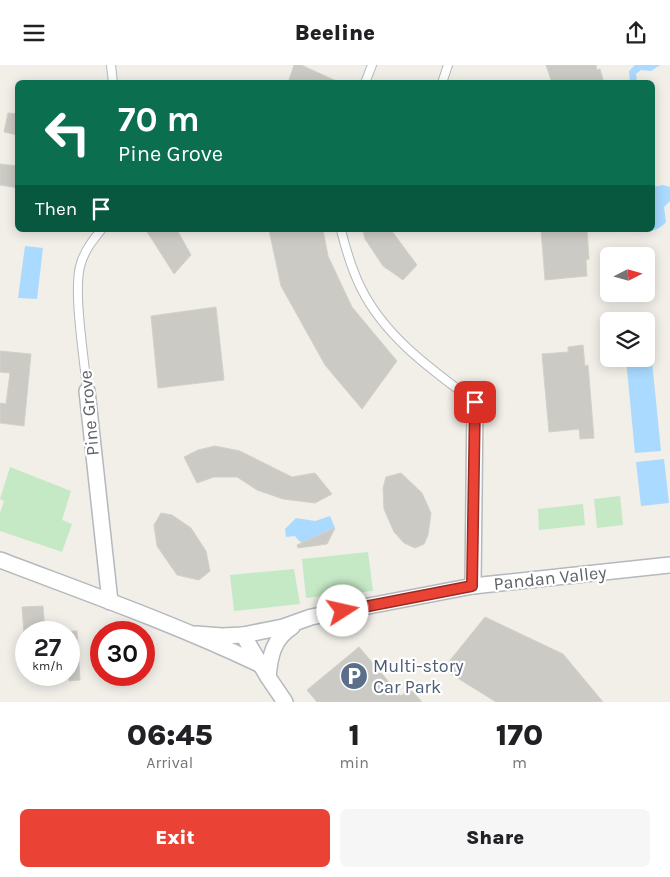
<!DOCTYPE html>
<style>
:root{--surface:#fff;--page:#f6f6f6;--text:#202124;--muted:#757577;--accent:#ea4335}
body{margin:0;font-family:Karla,sans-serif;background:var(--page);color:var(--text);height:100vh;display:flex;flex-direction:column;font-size:19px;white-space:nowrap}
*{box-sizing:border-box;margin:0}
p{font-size:16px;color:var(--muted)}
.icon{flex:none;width:28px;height:28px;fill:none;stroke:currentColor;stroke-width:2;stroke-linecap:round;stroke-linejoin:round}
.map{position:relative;height:637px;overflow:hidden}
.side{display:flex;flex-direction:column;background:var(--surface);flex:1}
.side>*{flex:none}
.top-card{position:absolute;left:15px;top:15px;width:640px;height:152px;border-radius:8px;box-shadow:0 2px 12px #0003;background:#0b6e4f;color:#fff;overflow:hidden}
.needle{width:32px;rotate:84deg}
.tools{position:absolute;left:600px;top:182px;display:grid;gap:10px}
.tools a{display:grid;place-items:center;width:55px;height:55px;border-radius:8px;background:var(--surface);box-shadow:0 2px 12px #0003;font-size:25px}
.speed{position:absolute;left:15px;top:556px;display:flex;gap:10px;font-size:25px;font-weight:700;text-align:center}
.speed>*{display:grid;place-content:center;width:65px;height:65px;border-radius:50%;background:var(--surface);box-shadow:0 2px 12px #0003;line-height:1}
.speed small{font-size:12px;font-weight:400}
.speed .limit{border:8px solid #d22;background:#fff;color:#111}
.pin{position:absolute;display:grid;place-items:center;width:42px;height:42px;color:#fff;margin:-21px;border-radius:10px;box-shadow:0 2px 8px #0006}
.me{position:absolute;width:55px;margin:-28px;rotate:80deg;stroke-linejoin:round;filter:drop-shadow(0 0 4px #0008)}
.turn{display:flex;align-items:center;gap:18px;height:105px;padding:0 20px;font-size:22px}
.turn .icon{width:65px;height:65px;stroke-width:2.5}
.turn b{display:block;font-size:35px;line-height:42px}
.then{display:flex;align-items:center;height:48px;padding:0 20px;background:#0003;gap:10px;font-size:19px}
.eta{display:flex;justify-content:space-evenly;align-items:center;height:85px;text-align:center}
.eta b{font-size:30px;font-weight:800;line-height:35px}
.action{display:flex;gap:10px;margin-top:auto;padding:10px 20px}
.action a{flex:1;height:58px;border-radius:8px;background:var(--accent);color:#fff;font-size:20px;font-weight:800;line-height:58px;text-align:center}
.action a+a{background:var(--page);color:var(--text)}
header{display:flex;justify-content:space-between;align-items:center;height:65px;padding:0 20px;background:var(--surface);font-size:22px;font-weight:800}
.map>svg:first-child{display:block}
.green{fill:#c5e8c5}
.water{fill:#aadaff}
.building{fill:#cccac5;stroke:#d6d1c6}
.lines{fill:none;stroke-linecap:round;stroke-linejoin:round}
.lane-casing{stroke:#b5b8bc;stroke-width:10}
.street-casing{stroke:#b5b8bc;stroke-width:18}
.lane{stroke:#fff;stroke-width:8}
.street{stroke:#fff;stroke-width:15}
.route-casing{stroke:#982c22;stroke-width:12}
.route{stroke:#ea4335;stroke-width:9}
.labels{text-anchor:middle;stroke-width:4.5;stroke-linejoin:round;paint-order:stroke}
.street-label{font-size:18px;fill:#5f6368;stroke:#fff}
.service-label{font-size:18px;fill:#4e5e75;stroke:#fff;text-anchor:start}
</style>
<header><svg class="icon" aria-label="menu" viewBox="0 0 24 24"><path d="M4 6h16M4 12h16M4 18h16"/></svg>Beeline<svg class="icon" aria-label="share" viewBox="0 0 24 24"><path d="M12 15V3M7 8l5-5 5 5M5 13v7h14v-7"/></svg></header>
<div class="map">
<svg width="670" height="637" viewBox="0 0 670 637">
<rect width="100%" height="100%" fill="#f1efe8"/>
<g class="green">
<polygon points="10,402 71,426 62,455 72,459 62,487 0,466 0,448 4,436 0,434"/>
<polygon points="620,431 623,460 597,463 594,434"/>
<polygon points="583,439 585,460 539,465 538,444"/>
<polygon points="368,487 373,526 306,533 302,494"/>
<polygon points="294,504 300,539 234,546 230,510"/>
</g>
<g class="water">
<polygon points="635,0 660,0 651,6 641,5 636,9 637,17 630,17 629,6"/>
<path d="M 663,120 L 670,122 L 670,136 L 664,142 L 666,157 C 660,164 648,170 640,165 L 652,165 L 653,122 Z"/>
<polygon points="25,181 43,183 37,234 18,233"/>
<polygon points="651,286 661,386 635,388 626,294 646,294 646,287"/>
<polygon points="664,394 669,438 641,441 636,397"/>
<path d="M 330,451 L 335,463 L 327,479 C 314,481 304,484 295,471 L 286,472 L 285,464 L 296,453 L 315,456 Z"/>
</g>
<g class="building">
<polygon points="294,0 301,0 341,18 288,18"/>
<polygon points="546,0 596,0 597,5 600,4 604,18 552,18"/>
<polygon points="8,48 18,49 18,70 4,67"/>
<polygon points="0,99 18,101 18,123 0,120"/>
<polygon points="146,165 177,165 191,190 174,209"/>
<polygon points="269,165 323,165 328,191 352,242 397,296 362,344 325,300 281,221"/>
<polygon points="363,165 391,165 417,200 403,215 383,201 365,174"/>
<polygon points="541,165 587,165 589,194 586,195 587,211 545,215"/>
<polygon points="216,242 224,315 158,323 151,251"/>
<polygon points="583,280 585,301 588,300 594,373 580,374 579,364 549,367 542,289 568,287 568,282"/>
<polygon points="0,286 31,289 24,361 0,358 0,338 6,339 10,308 0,307"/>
<polygon points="215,381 240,386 292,412 315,408 332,429 315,438 283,434 257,425 237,412 214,412 197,418 184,392 198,385"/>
<polygon points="401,408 422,428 431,448 428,470 424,479 415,483 404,478 394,467 384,444 383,423 386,412"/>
<polygon points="161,448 172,450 191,463 206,486 210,506 199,515 177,510 157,481 154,460"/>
<polygon points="335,463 327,479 298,483 297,480"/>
<polygon points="43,541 45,568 24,568 22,542"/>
<polygon points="485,552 563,589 603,637 496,637 443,604"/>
<polygon points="69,566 77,566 80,615 69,616"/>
<polygon points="359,582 401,631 407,626 412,626 422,637 317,637 307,625"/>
</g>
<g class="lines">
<g class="lane-casing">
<g id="lane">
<polyline points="111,0 113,18"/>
<polyline points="365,18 372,0"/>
<polyline points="442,18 448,0"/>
<path d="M 341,165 C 346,185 352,205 361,223 C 385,272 432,305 475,337"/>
<path d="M 87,326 C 85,296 72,224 81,198 C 85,185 93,175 101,165"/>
</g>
</g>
<g class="street-casing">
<g id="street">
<polyline points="87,326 110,537"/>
<path d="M 0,495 C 87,528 175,559 259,599"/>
<polyline points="473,521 475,337"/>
<polyline points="196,569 222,571 243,570 283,562 311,552 473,521 670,500"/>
<polyline points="243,570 268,612 285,637"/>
<path d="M 268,612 C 270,591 273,574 292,562"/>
</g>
</g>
<use href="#lane" class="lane"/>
<use href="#street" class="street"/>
</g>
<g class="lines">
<g class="route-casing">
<polyline id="route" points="343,546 472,521 475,337"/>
</g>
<use href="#route" class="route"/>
</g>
<defs>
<g id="parking-disc" transform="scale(1.4375)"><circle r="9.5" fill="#5c6f8a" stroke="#fff"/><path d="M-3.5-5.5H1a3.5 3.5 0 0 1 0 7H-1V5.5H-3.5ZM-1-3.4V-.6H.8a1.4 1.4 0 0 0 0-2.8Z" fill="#fff"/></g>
</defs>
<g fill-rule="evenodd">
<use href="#parking-disc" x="354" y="611"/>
</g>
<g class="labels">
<g class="street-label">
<text transform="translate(89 348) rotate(-95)" y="6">Pine Grove</text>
<text transform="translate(550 513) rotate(-6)" y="6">Pandan Valley</text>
</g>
<g class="service-label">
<text x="373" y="607">Multi-story<tspan x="373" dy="21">Car Park</tspan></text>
</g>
</g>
</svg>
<div class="tools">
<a><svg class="needle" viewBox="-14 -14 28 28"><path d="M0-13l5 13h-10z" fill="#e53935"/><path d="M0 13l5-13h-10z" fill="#757577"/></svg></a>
<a><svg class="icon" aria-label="layers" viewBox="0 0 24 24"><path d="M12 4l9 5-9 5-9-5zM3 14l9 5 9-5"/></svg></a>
</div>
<div class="speed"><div>27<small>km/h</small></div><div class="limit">30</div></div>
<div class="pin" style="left:475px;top:337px;background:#d93025"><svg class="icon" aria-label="arrive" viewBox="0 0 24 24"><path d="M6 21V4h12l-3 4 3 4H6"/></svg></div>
<svg class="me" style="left:343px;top:546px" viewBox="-20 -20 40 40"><circle r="19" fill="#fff"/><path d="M0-13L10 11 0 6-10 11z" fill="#ea4335"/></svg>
<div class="top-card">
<div class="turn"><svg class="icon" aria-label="left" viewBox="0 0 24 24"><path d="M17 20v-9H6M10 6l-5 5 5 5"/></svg><div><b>70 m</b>Pine Grove</div></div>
<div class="then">Then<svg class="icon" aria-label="arrive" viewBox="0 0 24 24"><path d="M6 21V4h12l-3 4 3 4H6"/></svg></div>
</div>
</div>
<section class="side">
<div class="eta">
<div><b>06:45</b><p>Arrival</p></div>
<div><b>1</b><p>min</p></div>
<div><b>170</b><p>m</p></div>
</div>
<div class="action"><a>Exit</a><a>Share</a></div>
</section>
